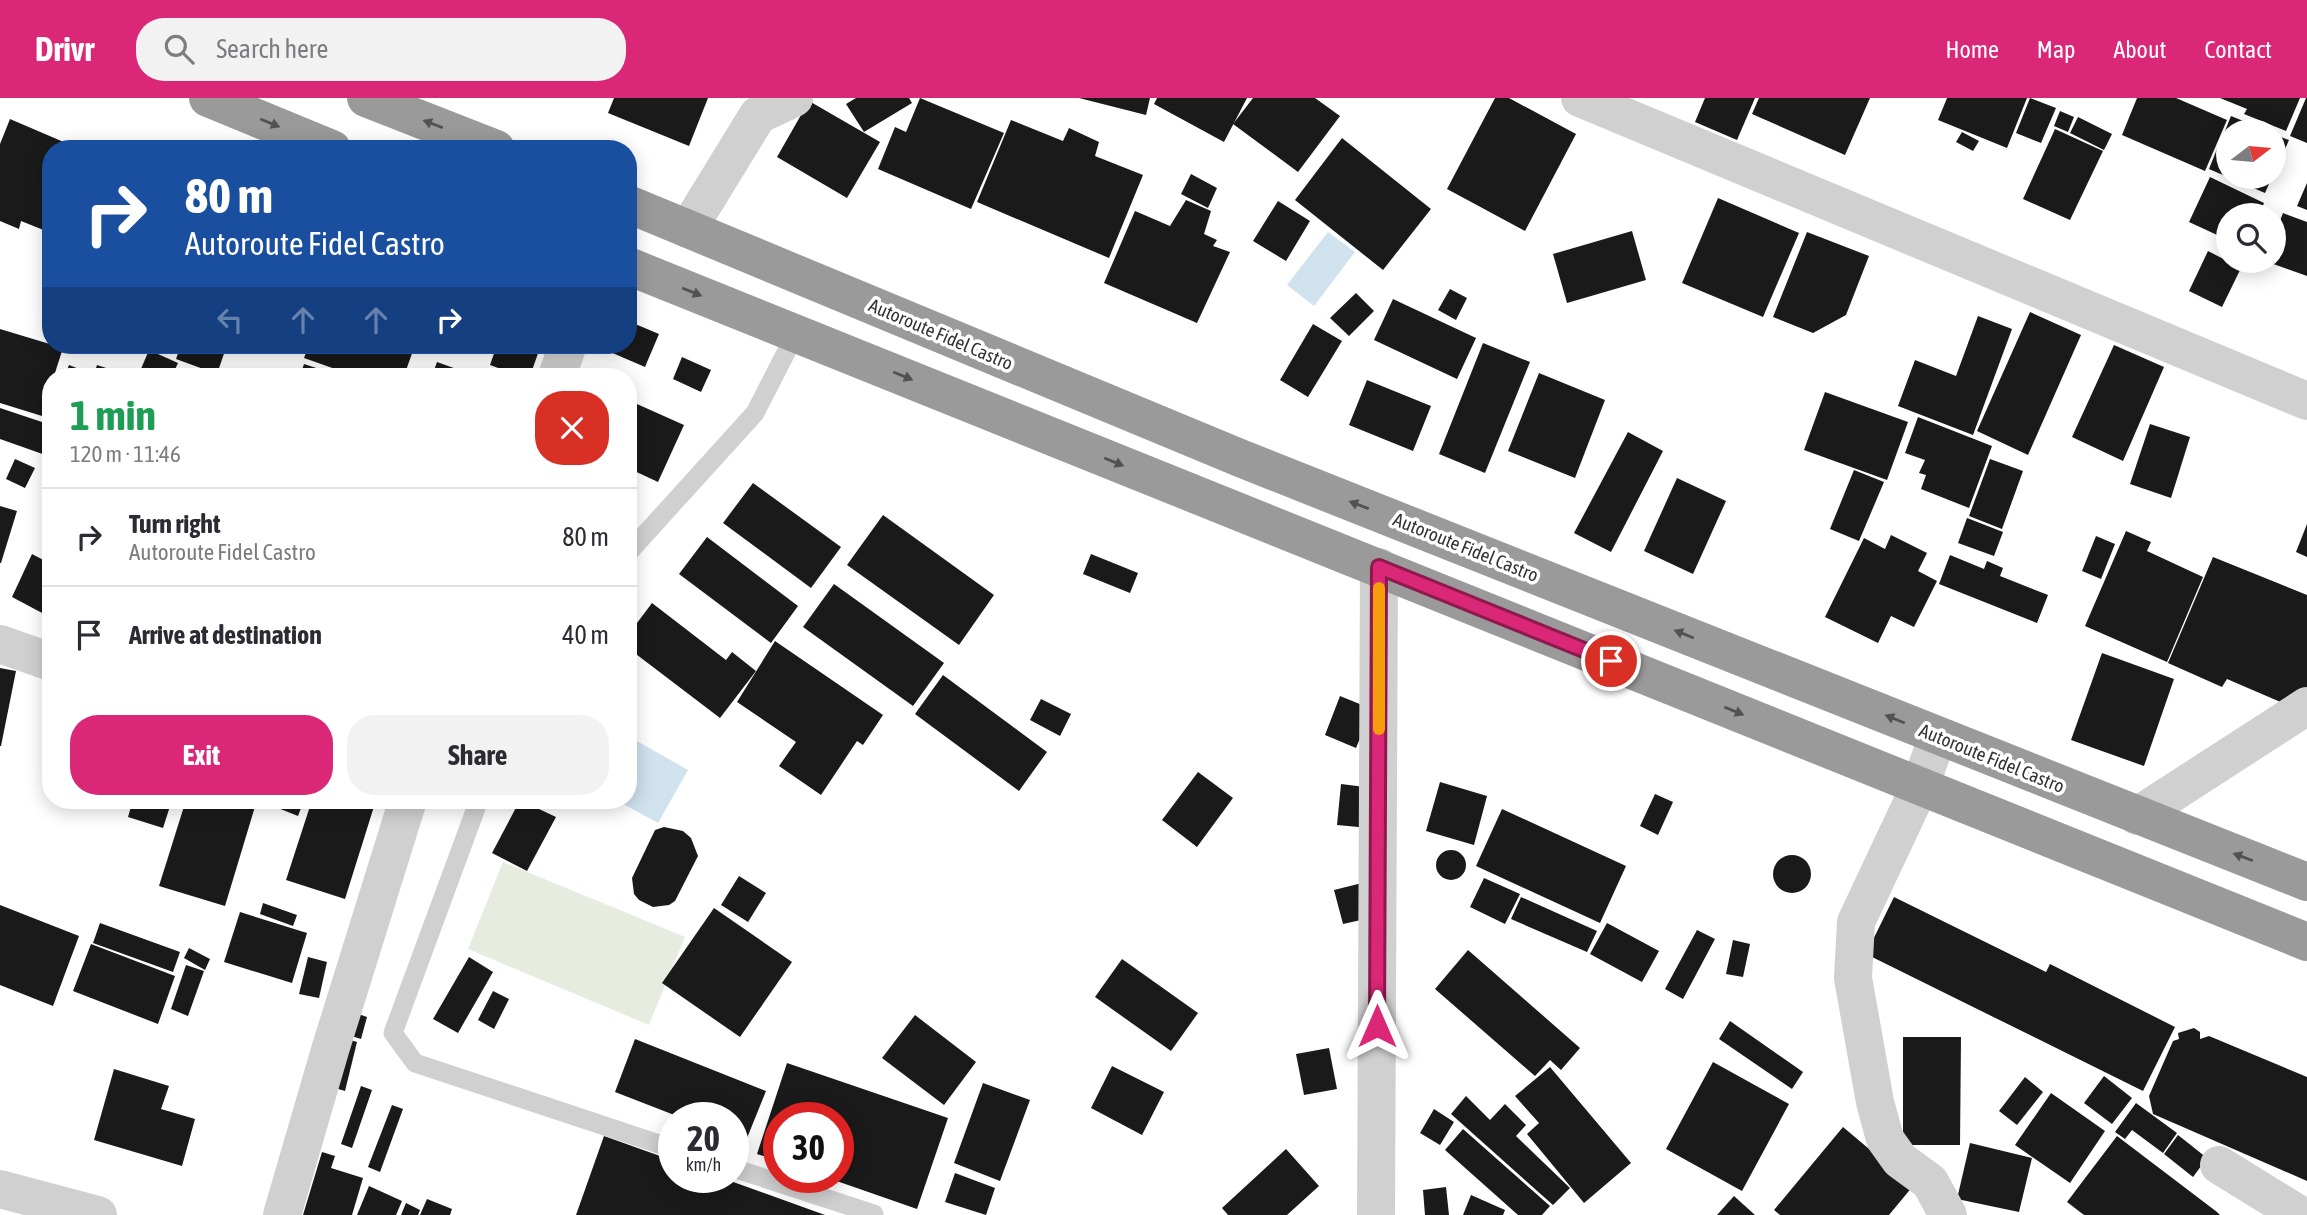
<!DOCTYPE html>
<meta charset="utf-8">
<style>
:root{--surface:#fff;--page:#f2f2f3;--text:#2b2b33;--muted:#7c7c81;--line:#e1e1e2;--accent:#db2777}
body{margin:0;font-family:"Asap Condensed",sans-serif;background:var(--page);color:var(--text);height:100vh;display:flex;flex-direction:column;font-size:26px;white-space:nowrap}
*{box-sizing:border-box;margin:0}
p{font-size:23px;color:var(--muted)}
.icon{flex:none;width:38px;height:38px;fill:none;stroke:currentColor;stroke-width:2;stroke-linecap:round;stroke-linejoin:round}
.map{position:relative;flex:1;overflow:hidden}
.drawer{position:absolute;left:42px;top:270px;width:595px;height:441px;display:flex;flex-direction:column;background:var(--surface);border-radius:28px;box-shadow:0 4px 18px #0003}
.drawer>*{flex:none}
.banner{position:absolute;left:42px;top:42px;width:595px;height:214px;border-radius:28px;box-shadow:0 4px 18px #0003;background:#1a4fa0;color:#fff;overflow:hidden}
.needle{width:46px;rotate:74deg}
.buttons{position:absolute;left:2216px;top:21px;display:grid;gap:14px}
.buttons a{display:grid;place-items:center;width:70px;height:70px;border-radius:50%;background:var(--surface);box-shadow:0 4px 18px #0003;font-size:35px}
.speed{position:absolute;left:658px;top:1004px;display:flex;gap:14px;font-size:35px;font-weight:700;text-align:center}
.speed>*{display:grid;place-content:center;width:91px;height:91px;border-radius:50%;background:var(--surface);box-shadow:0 4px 18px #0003;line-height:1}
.speed small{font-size:18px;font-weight:400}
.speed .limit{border:10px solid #d22;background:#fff;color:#111}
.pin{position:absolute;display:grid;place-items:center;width:60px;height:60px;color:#fff;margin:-30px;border:4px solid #fff;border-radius:50%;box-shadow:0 2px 7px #0007}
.me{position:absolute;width:77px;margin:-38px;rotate:0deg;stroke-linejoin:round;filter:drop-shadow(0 0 5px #0008)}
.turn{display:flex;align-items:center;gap:24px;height:147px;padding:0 28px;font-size:32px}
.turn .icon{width:91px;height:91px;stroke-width:2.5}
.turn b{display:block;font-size:49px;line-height:60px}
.lanes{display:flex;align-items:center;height:66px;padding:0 28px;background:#0003;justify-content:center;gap:35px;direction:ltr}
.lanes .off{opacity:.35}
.round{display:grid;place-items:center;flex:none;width:74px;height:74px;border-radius:28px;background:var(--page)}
.head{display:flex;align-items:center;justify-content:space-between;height:119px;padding:0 28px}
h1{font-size:42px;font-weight:700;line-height:52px;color:#1e9e55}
.primary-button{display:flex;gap:14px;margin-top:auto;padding:14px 28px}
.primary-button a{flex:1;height:80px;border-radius:28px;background:var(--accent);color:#fff;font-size:28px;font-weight:700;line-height:80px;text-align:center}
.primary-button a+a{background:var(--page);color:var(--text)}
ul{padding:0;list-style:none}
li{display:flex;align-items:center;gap:21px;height:98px;padding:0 28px;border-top:2px solid var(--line)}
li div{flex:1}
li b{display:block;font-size:26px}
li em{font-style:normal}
header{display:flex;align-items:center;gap:42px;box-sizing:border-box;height:98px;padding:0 35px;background:var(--accent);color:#fff}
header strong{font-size:33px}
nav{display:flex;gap:38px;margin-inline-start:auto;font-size:24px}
.search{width:490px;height:63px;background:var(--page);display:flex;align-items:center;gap:18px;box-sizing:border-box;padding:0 24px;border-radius:28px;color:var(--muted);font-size:26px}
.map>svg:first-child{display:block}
.green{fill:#e6ecdf}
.water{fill:#cfe2ee}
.building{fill:#1a1a1a}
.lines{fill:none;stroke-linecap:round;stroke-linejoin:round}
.lane{stroke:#d0d0d0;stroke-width:19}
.street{stroke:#d0d0d0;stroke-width:38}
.highway{stroke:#9a9a9a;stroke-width:38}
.oneway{fill:#525252}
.route-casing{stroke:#8e194d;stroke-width:18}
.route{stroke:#db2777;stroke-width:12}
.slow{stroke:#f59e0b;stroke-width:12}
.labels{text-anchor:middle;stroke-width:7;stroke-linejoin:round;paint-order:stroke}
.street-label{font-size:19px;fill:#333;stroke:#fff}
</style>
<header>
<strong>Drivr</strong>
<div class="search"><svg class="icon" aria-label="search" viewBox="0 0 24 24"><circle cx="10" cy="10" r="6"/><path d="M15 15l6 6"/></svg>Search here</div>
<nav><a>Home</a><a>Map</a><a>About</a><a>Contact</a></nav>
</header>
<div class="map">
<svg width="2307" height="1117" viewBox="0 0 2307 1117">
<rect width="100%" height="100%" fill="#fff"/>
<polygon class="green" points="503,764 685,839 649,927 468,851"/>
<g class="water">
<polygon points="1328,134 1355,154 1314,208 1287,187"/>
<polygon points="628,638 688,672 658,725 616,702 628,702"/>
</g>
<g class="building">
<polygon points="614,0 708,0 689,48 608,15"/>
<polygon points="856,0 909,0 912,5 864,34 846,6"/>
<polygon points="920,0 1004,35 971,111 878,71 895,29 906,34"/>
<polygon points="1079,0 1150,0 1146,17"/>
<polygon points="1157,0 1247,0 1224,44 1154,6"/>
<polygon points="1253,0 1315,0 1340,18 1298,74 1233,26"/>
<polygon points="1495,0 1509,0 1576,36 1525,133 1447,91"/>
<polygon points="1705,0 1755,0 1737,42 1695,24"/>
<polygon points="1759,0 1870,0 1845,57 1752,16"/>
<polygon points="1947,0 2027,0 2007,50 1938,22"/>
<polygon points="2030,0 2056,10 2041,45 2016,35"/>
<polygon points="2137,0 2176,0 2227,22 2205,73 2122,37"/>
<polygon points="2220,0 2300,0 2286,33 2244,16 2247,11"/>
<polygon points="2306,0 2307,0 2307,45 2290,38"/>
<polygon points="809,3 880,44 847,100 777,59"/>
<polygon points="2060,13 2074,19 2068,34 2054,28"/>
<polygon points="2231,18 2268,33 2228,33 2228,51 2219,48"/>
<polygon points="2078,19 2112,36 2104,52 2070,35"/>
<polygon points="10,21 80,51 51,51 51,135 21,123 19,131 0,123 0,46"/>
<polygon points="1011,22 1063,43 1069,30 1099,44 1095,58 1143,77 1109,160 977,104"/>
<polygon points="2055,31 2103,53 2070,122 2023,101"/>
<polygon points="1962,34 1979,43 1973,53 1956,44"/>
<polygon points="2273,36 2289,42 2276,72 2273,71"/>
<polygon points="1342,40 1431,111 1383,172 1295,102"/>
<polygon points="2217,51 2228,56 2228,79 2272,79 2265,95 2209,71"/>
<polygon points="1191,76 1217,90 1208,110 1181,96"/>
<polygon points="2210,79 2264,105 2259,117 2228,117 2228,142 2189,124"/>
<polygon points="2307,85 2307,112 2297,108"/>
<polygon points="1718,100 1799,135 1763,219 1682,185"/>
<polygon points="1186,102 1211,113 1204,136 1217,142 1213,148 1230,154 1197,225 1104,185 1135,113 1170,128"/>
<polygon points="1278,103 1310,123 1286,163 1253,143"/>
<polygon points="2283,115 2307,124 2307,178 2265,163 2273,163 2273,141"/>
<polygon points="1632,133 1646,182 1567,205 1553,156"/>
<polygon points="1807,134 1869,158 1846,217 1813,235 1773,219"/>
<polygon points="2208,153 2241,170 2222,209 2189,193"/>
<polygon points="1450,191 1467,200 1456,222 1438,212"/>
<polygon points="1356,195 1374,213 1349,238 1330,220"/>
<polygon points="1393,201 1476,240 1457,281 1374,242"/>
<polygon points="2030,214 2081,237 2028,357 1977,333"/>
<polygon points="1978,218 2012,231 1973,337 1898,308 1915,262 1956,278"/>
<polygon points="628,223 659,236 645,269 594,247 628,247"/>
<polygon points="1313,226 1342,243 1308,299 1280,282"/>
<polygon points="0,231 63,250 54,278 51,278 51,289 42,318 0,305"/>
<polygon points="1483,245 1530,264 1485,375 1439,356"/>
<polygon points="181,247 227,247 217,276 176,261"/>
<polygon points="273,247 303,247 300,256"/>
<polygon points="309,247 415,247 404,278 355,278 304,260"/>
<polygon points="497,247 541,247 530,278 520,278 490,267"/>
<polygon points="2114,247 2164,269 2123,363 2072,339"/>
<polygon points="149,252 178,265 172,278 138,278"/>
<polygon points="682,259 711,272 701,294 673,281"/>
<polygon points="437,264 476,278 432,278"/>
<polygon points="304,266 341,278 300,278"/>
<polygon points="69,267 97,278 65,278"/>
<polygon points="97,267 131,278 102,278 94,276"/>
<polygon points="1539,275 1605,302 1575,380 1508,353"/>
<polygon points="1367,282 1431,308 1413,353 1349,327"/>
<polygon points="1825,294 1908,324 1887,382 1804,352"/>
<polygon points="628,302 684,327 658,384 628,370"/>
<polygon points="0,310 51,327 51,359 0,341"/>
<polygon points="1918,319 1992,348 1969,410 1921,391 1926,377 1919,375 1925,362 1905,355"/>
<polygon points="2150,326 2190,339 2171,400 2130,386"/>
<polygon points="1628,334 1663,353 1611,454 1574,435"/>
<polygon points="15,361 35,370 25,390 6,381"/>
<polygon points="1990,361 2023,373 2002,431 1969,418"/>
<polygon points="1854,372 1884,384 1859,443 1830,431"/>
<polygon points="1677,380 1726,403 1693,476 1644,453"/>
<polygon points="753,385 841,449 811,490 723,425"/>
<polygon points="0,408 17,413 1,465 0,465"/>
<polygon points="883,417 994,497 959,547 847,467"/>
<polygon points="1967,420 2003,434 1994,458 1958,445"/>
<polygon points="2307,426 2307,459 2296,454"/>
<polygon points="2126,433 2151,444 2147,453 2203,479 2167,564 2085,528"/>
<polygon points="1891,437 1927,455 1918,473 1937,483 1914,529 1891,518 1878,545 1825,519 1864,440 1885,451"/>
<polygon points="2096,438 2115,446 2101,481 2082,473"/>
<polygon points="707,439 798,508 771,545 679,476"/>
<polygon points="32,456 51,466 51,503 44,516 12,499"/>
<polygon points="1091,456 1138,475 1130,495 1083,476"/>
<polygon points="1950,457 1984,471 1987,463 2003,470 2000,478 2048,497 2037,525 1939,486"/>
<polygon points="2213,459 2307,497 2307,592 2292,609 2227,581 2222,589 2168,565"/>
<polygon points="834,486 944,565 913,608 803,529"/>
<polygon points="652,505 726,562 732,554 756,573 720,620 628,550 628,537"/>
<polygon points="775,543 883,617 863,647 857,643 821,697 779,668 796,644 737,604"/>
<polygon points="2102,555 2174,581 2144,668 2071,642"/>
<polygon points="0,570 16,573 1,648 0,648"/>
<polygon points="943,577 1047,654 1019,693 915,616"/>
<polygon points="1340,598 1372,611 1356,650 1325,637"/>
<polygon points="1041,601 1071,616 1060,638 1030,622"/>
<polygon points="1198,674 1233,700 1197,749 1162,722"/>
<polygon points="1440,684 1487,698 1474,747 1426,733"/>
<polygon points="1341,686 1373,690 1369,730 1337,727"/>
<polygon points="1655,696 1673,704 1658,737 1640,728"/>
<polygon points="133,702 172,702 163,730 128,719"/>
<polygon points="186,702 257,702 225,808 159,788"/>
<polygon points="258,702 304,702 298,718"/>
<polygon points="312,702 376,702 345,801 286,782"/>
<polygon points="520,702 556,719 527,773 492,755"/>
<polygon points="1502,711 1626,768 1600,825 1476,768"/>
<polygon points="664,729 683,733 691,740 698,758 675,803 669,807 653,809 639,802 634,796 632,780 655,732"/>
<circle cx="1451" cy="767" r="15"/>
<circle cx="1792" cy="776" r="19"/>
<polygon points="739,778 766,795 748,824 721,807"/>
<polygon points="1484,780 1520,796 1505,826 1470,809"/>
<polygon points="1362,785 1370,820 1343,826 1334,792"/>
<polygon points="1521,799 1597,833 1587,854 1511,821"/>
<polygon points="1894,799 2046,874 2050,866 2175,929 2143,993 1866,856"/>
<polygon points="263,805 297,817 293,828 260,816"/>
<polygon points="0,807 79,838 53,908 0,887"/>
<polygon points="714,810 792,864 740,939 662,885"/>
<polygon points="240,814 307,835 292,885 224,864"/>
<polygon points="100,825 180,854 173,874 93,845"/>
<polygon points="1607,825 1659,853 1642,884 1590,856"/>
<polygon points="1697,832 1715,841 1683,901 1665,891"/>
<polygon points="1733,842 1750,846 1743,879 1726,876"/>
<polygon points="91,846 175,878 158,926 73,893"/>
<polygon points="189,850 210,861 205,872 184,860"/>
<polygon points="1468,852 1580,950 1561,972 1550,962 1535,978 1435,891"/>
<polygon points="308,859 327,864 319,900 299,896"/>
<polygon points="469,859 493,874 458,935 433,921"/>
<polygon points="1122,861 1198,915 1171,953 1095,899"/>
<polygon points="186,867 204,873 188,918 171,911"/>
<polygon points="493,893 509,901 494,931 478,922"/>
<polygon points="350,913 367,919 361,941 342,935"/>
<polygon points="915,917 976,964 944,1007 882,960"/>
<polygon points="1730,923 1803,974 1792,991 1719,941"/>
<polygon points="2194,930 2200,934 2200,941 2209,938 2307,979 2307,1083 2153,1016 2149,998 2173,943 2179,941 2178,935"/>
<polygon points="340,939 357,944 345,993 328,988"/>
<polygon points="1903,939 1961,939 1960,1047 1903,1047"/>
<polygon points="635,941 766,993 745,1045 733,1041 733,1020 682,1020 615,994"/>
<polygon points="1329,950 1337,991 1304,997 1296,956"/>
<polygon points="1713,964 1789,1006 1742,1093 1666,1051"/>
<polygon points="787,965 948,1020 917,1111 828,1080 838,1080 838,1020 779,1020 779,1063 757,1056"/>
<polygon points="1112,968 1164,994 1142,1037 1091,1010"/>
<polygon points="1550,969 1631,1065 1584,1105 1527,1036 1539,1025 1515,998"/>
<polygon points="114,971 169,988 161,1011 195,1021 182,1068 94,1042"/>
<polygon points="2104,978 2132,1000 2112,1026 2084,1005"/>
<polygon points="2025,979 2043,994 2017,1027 1999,1013"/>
<polygon points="983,985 1030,1002 1000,1083 954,1065"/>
<polygon points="361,988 372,992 352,1050 341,1046"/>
<polygon points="2051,995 2105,1033 2070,1085 2015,1047"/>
<polygon points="1466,998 1490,1022 1505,1006 1526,1027 1516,1038 1570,1090 1553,1107 1451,1016"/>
<polygon points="2136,1005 2177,1035 2163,1055 2132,1032 2125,1041 2115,1034"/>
<polygon points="392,1007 403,1011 380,1074 368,1069"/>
<polygon points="1434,1011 1454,1024 1440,1047 1420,1035"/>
<polygon points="1843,1029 1913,1088 1889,1117 1780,1117 1774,1112"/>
<polygon points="1463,1031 1550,1108 1542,1117 1518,1117 1445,1052"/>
<polygon points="2178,1037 2207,1060 2193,1079 2164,1056"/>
<polygon points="604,1038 674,1063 674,1080 722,1080 825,1117 576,1117"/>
<polygon points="2117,1038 2217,1114 2220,1117 2084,1117 2067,1104"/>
<polygon points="1970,1045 2032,1060 2019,1114 1957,1101"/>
<polygon points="1286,1051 1319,1088 1287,1117 1228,1117 1222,1110"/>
<polygon points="322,1054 335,1058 331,1070 363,1080 352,1117 303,1117"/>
<polygon points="955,1075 995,1090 986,1117 945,1104"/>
<polygon points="369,1088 402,1103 396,1117 357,1117"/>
<polygon points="1446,1089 1449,1117 1425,1117 1423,1092"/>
<polygon points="1471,1097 1505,1112 1503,1117 1463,1117"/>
<polygon points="1734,1098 1755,1117 1717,1117"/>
<polygon points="427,1101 452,1111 450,1117 420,1117"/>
<polygon points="406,1105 420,1112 418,1117 401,1117"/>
</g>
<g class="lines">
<g class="lane">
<polyline points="628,455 755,315 796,235"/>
<polyline points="479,702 393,935 415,965 674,1051"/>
<polyline points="733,1070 874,1116"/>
</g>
<g class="street">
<polyline points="1580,0 2307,303"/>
<polyline points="688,131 758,17 794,0"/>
<polyline points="557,278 568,247"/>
<polyline points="0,546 51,564"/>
<polyline points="1938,638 1920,688 1856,824 1853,880 1875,1004 1885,1041 1900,1062 1930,1084 1948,1117"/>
<polyline points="2137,718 2307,608"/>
<polyline points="2219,1067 2300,1117"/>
<polyline points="0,1091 98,1117"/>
<polyline points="282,1117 331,949 408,702"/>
<polyline points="1376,1117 1379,469"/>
</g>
<g class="highway">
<polyline points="208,0 332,51"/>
<polyline points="366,0 496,51"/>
<polyline points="628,106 1240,360 2307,784"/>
<polyline points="628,168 2307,844"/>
</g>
</g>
<defs><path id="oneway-solid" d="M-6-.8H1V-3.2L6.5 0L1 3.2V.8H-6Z" transform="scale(1.75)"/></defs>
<g class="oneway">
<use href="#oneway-solid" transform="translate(270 25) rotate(22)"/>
<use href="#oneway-solid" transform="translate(433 26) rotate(-159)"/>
<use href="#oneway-solid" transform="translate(692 194) rotate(22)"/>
<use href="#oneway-solid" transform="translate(903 278) rotate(22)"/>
<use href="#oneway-solid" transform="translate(1114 364) rotate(22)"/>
<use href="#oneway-solid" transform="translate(1359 407) rotate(-159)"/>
<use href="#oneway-solid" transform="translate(1684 536) rotate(-158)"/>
<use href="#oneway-solid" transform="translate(1734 613) rotate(22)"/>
<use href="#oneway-solid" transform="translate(1895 621) rotate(-158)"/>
<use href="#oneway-solid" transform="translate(2243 759) rotate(-159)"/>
</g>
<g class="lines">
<g class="route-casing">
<polyline id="route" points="1377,928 1379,469 1611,563"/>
</g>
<use href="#route" class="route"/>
<polyline class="slow" points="1379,631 1379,490"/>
</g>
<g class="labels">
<g class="street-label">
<text transform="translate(941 236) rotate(23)" y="7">Autoroute Fidel Castro</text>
<text transform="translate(1466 449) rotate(22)" y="7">Autoroute Fidel Castro</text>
<text transform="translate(1992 660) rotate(22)" y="7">Autoroute Fidel Castro</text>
</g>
</g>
</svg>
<div class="buttons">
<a><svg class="needle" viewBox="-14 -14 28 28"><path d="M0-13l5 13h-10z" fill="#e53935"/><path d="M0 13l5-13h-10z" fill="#7c7c81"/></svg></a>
<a><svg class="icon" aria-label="search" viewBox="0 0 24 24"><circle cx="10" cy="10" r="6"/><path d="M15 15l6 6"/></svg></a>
</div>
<div class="speed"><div>20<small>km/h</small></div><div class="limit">30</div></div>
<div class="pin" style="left:1611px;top:563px;background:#d93025"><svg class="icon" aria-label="arrive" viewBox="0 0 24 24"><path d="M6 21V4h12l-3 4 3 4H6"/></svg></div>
<svg class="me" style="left:1377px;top:928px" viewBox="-20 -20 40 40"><path d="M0-17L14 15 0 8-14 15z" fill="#db2777" stroke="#fff" stroke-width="4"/></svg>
<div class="banner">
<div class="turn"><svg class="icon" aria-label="right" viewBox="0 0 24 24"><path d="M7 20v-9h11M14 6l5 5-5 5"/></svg><div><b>80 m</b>Autoroute Fidel Castro</div></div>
<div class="lanes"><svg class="icon off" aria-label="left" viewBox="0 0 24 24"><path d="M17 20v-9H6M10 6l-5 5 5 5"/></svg><svg class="icon off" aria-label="ahead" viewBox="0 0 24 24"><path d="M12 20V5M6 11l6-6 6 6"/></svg><svg class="icon off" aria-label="ahead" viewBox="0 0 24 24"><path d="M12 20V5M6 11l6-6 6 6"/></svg><svg class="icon" aria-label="right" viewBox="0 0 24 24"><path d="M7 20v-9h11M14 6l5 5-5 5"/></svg></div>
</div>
<section class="drawer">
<div class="head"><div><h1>1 min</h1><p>120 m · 11:46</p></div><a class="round" style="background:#d93025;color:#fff"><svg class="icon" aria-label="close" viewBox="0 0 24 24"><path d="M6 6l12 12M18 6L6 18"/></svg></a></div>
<ul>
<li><svg class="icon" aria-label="right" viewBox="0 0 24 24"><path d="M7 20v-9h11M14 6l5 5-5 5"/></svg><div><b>Turn right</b><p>Autoroute Fidel Castro</p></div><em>80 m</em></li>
<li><svg class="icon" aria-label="arrive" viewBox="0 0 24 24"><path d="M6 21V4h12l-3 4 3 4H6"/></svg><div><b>Arrive at destination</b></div><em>40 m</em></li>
</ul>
<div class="primary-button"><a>Exit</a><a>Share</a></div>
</section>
</div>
